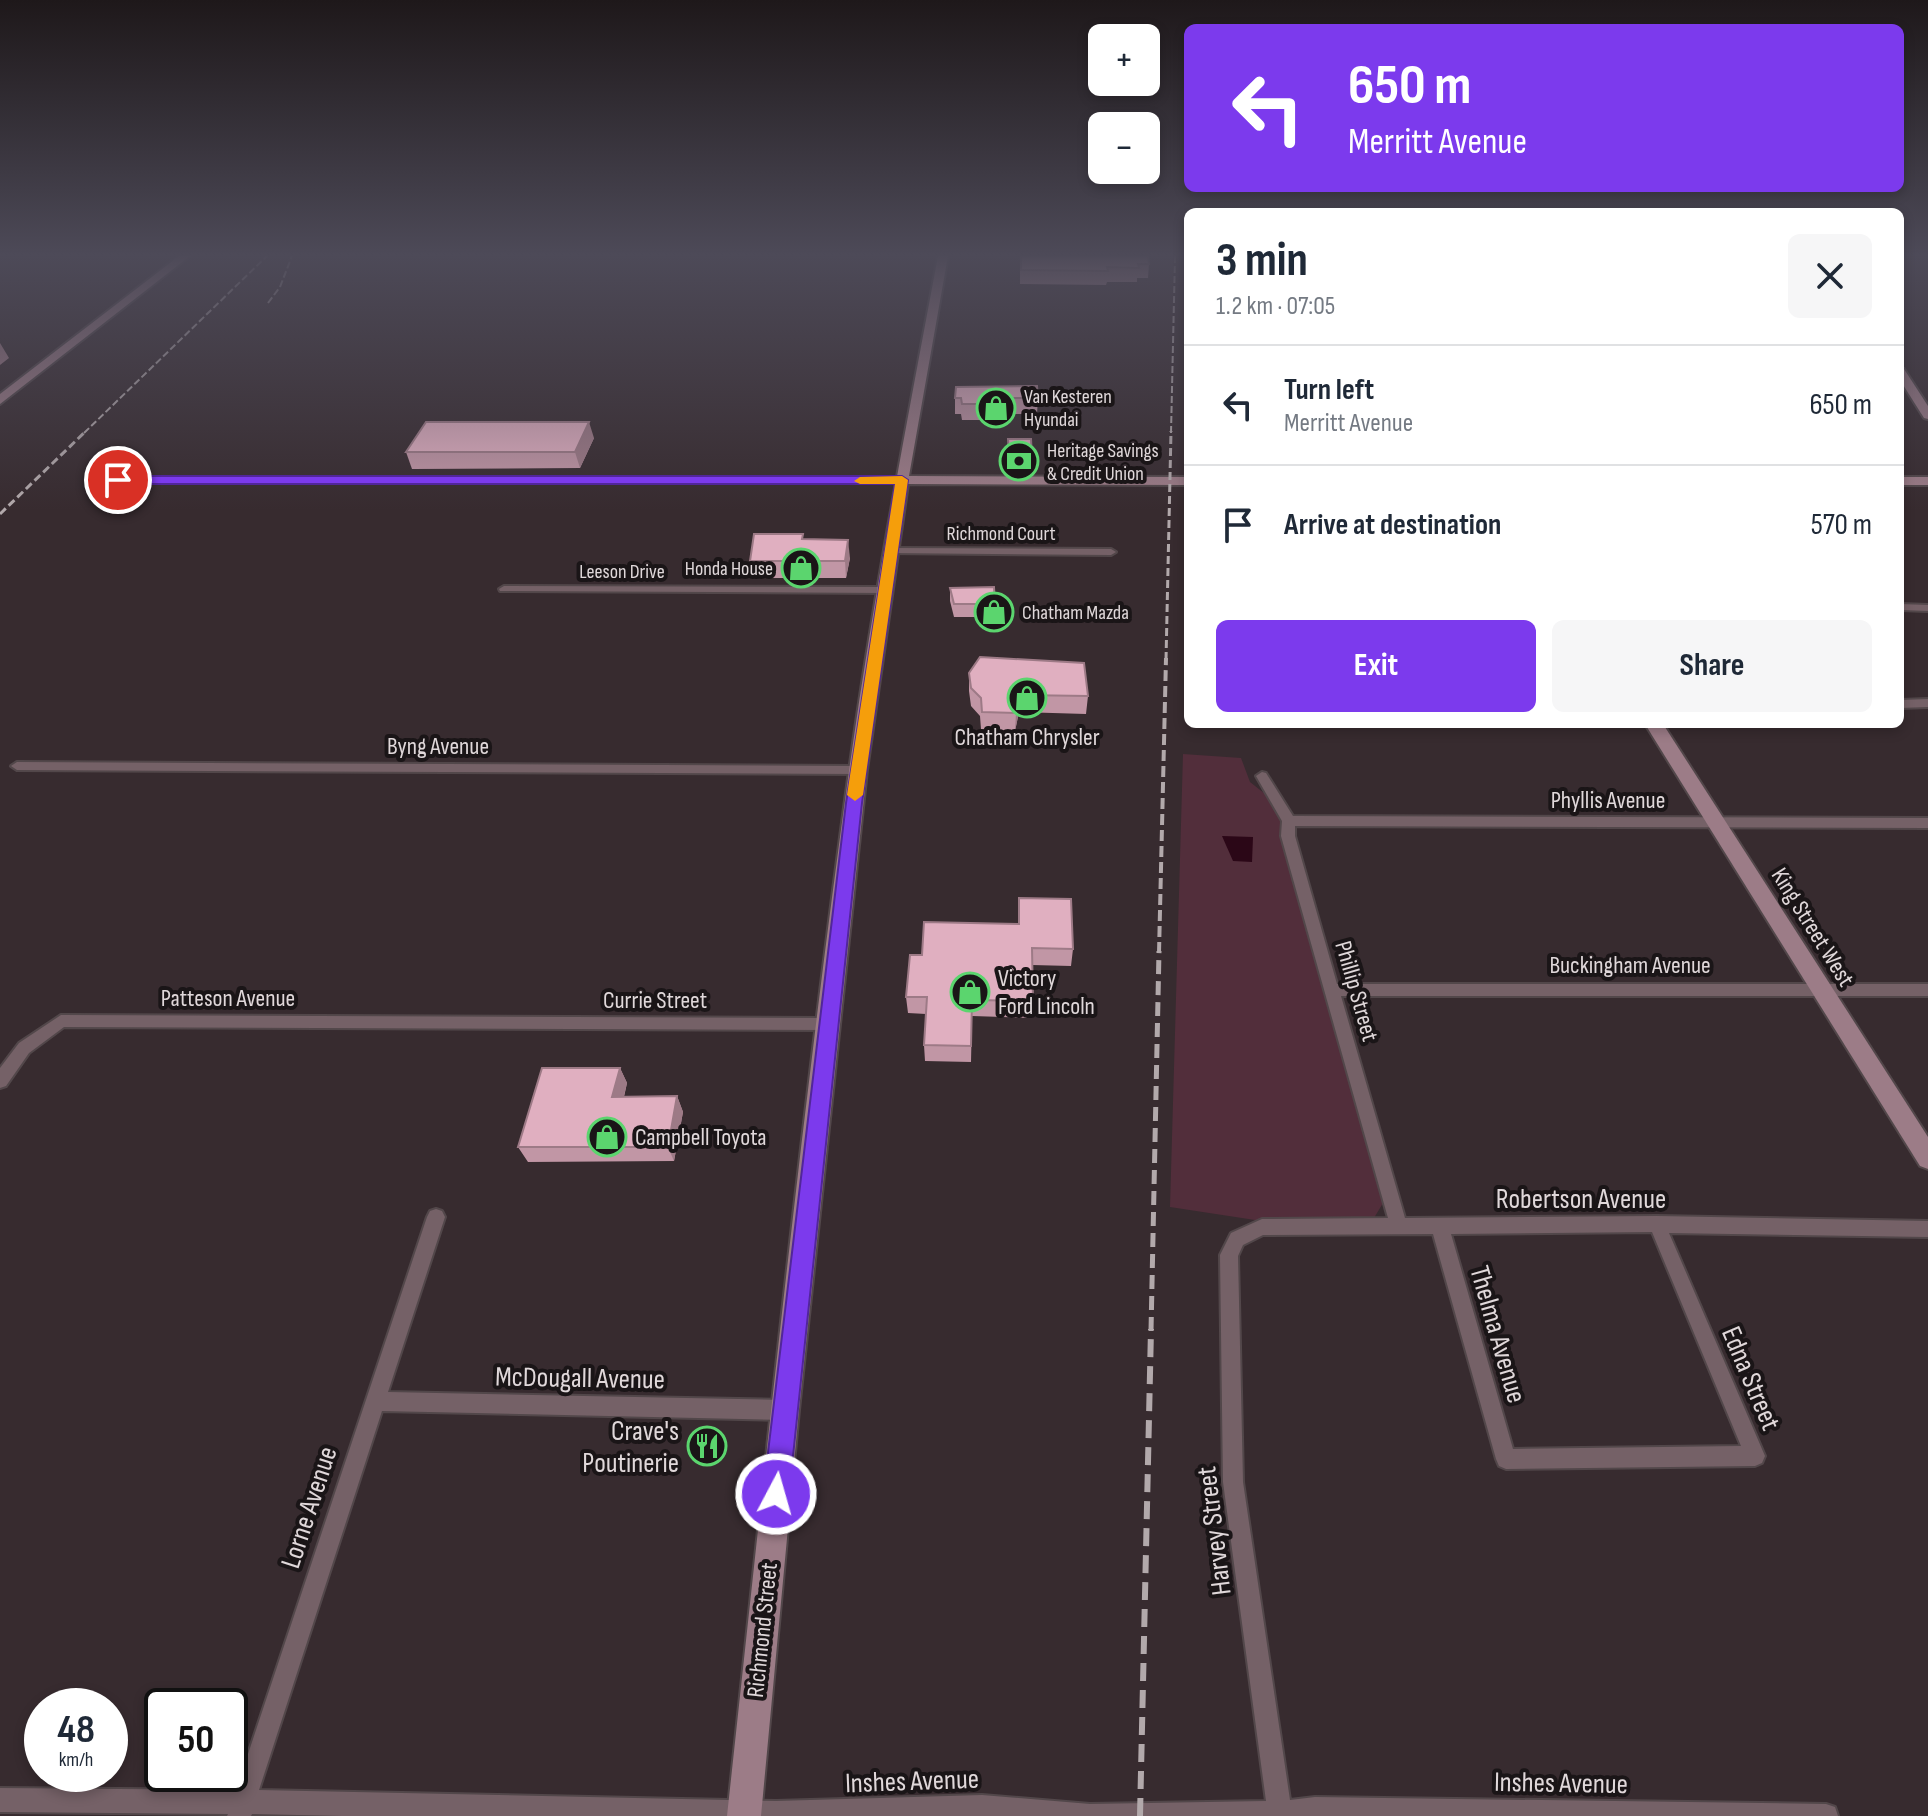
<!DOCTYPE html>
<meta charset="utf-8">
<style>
:root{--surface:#fff;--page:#f6f6f7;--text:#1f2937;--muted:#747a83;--line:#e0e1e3;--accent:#7c3aed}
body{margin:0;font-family:"Sofia Sans Condensed",sans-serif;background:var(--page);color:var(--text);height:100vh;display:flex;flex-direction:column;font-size:30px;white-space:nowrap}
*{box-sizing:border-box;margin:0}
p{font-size:26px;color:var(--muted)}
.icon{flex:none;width:44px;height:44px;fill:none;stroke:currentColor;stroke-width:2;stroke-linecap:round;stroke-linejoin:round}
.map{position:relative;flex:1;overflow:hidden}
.side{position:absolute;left:1184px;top:208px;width:720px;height:520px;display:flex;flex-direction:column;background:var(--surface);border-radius:12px;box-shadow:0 4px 12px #0003}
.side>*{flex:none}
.hud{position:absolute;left:1184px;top:24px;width:720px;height:168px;border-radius:12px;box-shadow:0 4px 12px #0003;background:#7c3aed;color:#fff;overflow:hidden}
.fabs{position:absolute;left:1088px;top:24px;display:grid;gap:16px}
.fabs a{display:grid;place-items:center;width:72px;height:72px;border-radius:12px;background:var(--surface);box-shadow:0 4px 12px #0003;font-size:40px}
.speed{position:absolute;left:24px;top:1688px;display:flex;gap:16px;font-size:40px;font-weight:700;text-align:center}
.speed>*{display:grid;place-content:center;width:104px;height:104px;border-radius:50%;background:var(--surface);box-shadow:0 4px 12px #0003;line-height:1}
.speed small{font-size:20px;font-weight:400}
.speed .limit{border:4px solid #111;border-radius:12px;background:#fff;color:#111}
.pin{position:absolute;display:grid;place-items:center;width:68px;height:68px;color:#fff;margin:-34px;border:4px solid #fff;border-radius:50%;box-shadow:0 2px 8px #0007}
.me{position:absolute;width:88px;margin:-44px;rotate:6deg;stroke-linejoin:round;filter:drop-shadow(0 0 6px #0008)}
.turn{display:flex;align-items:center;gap:28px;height:168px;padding:0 32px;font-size:36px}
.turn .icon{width:104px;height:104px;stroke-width:2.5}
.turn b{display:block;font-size:56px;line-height:68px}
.round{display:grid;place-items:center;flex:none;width:84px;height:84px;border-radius:12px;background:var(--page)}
.head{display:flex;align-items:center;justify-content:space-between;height:136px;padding:0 32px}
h1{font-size:48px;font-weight:700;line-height:60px}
.primary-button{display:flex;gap:16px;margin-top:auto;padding:16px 32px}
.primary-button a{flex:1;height:92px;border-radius:12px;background:var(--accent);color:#fff;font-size:32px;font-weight:700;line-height:92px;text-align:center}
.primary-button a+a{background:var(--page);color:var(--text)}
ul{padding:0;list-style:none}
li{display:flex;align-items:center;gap:24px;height:120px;padding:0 32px;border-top:2px solid var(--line)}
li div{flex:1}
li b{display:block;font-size:30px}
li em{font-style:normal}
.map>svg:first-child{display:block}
.green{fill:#522e3b}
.water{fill:#2b0717}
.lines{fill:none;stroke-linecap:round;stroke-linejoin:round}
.street-casing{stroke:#52474a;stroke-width:4}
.secondary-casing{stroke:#52474a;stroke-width:4}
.street{fill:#756167;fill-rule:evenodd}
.secondary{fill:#9c7c87;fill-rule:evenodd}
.rail-far4{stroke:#b2a9ab;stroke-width:2;stroke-dasharray:7 3;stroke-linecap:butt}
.rail-far3{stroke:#b2a9ab;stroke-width:3;stroke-dasharray:8 4;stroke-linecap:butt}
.rail-far2{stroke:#b2a9ab;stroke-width:4;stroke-dasharray:11 5;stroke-linecap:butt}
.rail-far1{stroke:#b2a9ab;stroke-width:5;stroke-dasharray:14 7;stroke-linecap:butt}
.rail{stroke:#b2a9ab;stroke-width:6;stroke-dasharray:18 9;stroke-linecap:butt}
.wall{fill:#c196a5}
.shaded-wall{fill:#9d7a86}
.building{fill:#e0afc0;stroke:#9d7a86;stroke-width:2}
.route{fill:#7c3aed;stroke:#51269a;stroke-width:2}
.slow{fill:#f59e0b}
.labels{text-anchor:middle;stroke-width:8;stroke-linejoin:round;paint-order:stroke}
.far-poi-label{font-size:20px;fill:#e0d8da;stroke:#1a1517;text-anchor:start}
.far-street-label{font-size:20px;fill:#e0d8da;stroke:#1a1517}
.poi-label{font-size:24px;fill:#e0d8da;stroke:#1a1517;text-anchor:start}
.street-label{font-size:24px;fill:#e0d8da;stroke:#1a1517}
.near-street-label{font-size:28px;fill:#e0d8da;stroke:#1a1517}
.near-poi-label{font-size:28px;fill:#e0d8da;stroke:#1a1517;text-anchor:end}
</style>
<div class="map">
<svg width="1928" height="1816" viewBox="0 0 1928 1816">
<rect width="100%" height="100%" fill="#372b2f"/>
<polygon class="green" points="1183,754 1241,758 1250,782 1274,801 1282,816 1383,1203 1374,1218 1255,1220 1170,1207"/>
<polygon class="water" points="1222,836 1253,837 1252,862 1233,861"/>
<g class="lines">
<g class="street-casing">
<g id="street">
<polygon points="902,477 905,478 905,482 118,483 113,480 118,477"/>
<polygon points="891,548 1111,549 1116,552 1111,555 887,553 886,551"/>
<polygon points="504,586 885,587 890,590 885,593 500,591 499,589"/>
<polygon points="1900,604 1928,605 1928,611 1900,610"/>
<polygon points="1928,699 1928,707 1900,708 1900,700"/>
<polygon points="17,762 858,766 864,770 858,774 17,770 11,766"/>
<path d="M 1262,772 L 1266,773 L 1293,816 L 1928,818 L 1928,828 L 1295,826 L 1295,836 L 1337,984 L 1928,984 L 1928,996 L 1341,996 L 1405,1218 L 1657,1216 L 1928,1221 L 1928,1237 L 1669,1233 L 1765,1456 L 1762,1463 L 1755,1466 L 1506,1469 L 1499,1466 L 1496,1459 L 1433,1234 L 1263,1235 L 1243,1245 L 1238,1256 L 1243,1482 L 1290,1800 L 1315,1797 L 1826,1804 L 1835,1807 L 1838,1816 L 341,1816 L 252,1814 L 251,1816 L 227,1816 L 228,1814 L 0,1812 L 0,1788 L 236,1790 L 427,1217 L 430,1211 L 436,1209 L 442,1211 L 445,1217 L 388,1392 L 785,1400 L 792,1403 L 795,1410 L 792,1417 L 785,1420 L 382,1411 L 259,1790 L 776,1801 L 982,1795 L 1090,1804 L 1266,1801 L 1223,1482 L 1220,1255 L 1231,1233 L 1262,1219 L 1388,1218 L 1281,836 L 1282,821 L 1256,776 ZM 1652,1232 L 1741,1446 L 1513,1449 L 1451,1234 Z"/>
<polygon points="61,1015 827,1018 832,1019 835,1024 832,1029 827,1030 64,1027 29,1053 6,1086 0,1088 0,1068 19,1043"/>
</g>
</g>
<g class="secondary-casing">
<g id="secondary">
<polygon points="179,256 190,256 0,404 0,394"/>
<path d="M 938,256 L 948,256 L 909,476 L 1188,477 L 1188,485 L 908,484 L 867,770 L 799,1410 L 761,1816 L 727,1816 C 765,1467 801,1118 849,771 C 873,598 906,427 938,256 Z"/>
<polygon points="1900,368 1904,369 1928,406 1928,419 1924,418 1900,380"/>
<rect x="1900" y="477" width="28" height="8"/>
<polygon points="1645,724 1663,724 1928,1137 1928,1169 1920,1166"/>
</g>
</g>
<use href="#street" class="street"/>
<use href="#secondary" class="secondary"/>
<g class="rail-far4">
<polyline points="268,303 280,287 292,256"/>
<polyline points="84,433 267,256"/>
<polyline points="1171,433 1175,256"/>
</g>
<g class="rail-far3">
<polyline points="0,514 86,431"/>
<polyline points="1166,660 1171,431"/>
</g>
<polyline class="rail-far2" points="1159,953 1166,658"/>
<polyline class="rail-far1" points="1151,1331 1159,951"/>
<polyline class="rail" points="1140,1816 1151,1329"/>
</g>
<g class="wall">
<polygon points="1020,256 1148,256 1149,264 1148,278 1137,278 1137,282 1107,282 1106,285 1020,284"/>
<polygon points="955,398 1038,398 1037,414 993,414 993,420 962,420 961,414 955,414"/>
<polygon points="594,438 580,468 412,469 406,452"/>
<polygon points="1008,439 1032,457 1032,470 1008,470"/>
<polygon points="803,539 850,558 846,578 753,578 750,561"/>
<polygon points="950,588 995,604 994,617 954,617 950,601"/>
<polygon points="969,673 1088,696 1086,714 1019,712 1015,731 981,729 980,716 971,706 969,691"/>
<polygon points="1019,898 1073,949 1071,966 1032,965 1033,1001 1031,1018 972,1016 971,1062 925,1061 924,1045 926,1014 908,1013 906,997 922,955 1018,924"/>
<polygon points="620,1068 627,1083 624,1097 677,1096 683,1112 674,1161 528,1162 518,1147"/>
</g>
<g class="shaded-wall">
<polygon points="0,343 9,358 0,365"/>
<polygon points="589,422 594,438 580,468 575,452"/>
<polygon points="848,540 850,558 846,578 845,561"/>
<polygon points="1020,695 1019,712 1015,731 1016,713"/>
<polygon points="620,1068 627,1083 620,1112 612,1097"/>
<polygon points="677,1096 683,1112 674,1161 668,1147"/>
</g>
<g class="building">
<polygon points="1021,256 1148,256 1149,264 1138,264 1139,268 1107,267 1108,271 1021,270"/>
<polygon points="1037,386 1038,398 993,398 993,404 962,404 961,398 955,398 956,387"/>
<polygon points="426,422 589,422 575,452 406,452"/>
<polygon points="1008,439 1031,439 1032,457 1009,457"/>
<polygon points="754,534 803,534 802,539 848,540 845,561 750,561"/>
<polygon points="994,587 995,604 954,604 950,588"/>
<polygon points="980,657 1084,663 1088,696 1020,695 1016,713 982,712 981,698 971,688 969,673"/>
<polygon points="1019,898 1071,899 1073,949 1032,948 1033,1001 972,1000 971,1046 924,1045 927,997 906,997 910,955 922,955 924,922 1019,924"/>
<polygon points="542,1068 620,1068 612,1097 677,1096 668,1147 518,1147"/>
</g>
<linearGradient id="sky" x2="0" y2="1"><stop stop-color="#1e181a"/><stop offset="0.5" stop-color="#4d4a58"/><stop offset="1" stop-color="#4d4a58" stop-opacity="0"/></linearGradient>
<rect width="1928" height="510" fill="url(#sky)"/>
<polygon class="route" points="902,476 908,480 862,803 789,1494 785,1504 776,1508 767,1504 763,1494 846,803 895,484 118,484 112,480 118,476"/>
<polygon class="slow" points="902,476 908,480 863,795 855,801 847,795 895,484 860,484 854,481 860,477"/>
<defs>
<g id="shop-ring" transform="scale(2)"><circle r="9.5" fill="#1a1517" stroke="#5bd56e" stroke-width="1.5"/><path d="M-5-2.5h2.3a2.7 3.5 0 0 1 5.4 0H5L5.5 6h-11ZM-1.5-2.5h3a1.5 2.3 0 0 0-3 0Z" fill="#5bd56e"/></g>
<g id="bank-ring" transform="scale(2)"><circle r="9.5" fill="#1a1517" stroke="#5bd56e" stroke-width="1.5"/><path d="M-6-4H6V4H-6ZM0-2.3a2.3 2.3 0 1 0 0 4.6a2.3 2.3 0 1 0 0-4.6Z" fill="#5bd56e"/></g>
<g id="restaurant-ring" transform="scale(2)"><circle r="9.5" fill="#1a1517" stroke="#5bd56e" stroke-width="1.5"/><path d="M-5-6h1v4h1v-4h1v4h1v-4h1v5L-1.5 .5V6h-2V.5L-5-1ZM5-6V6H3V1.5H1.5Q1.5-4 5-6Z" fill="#5bd56e"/></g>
</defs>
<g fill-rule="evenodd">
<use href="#shop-ring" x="996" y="408"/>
<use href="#bank-ring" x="1019" y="461"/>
<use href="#shop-ring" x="801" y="568"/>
<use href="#shop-ring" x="994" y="612"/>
<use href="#shop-ring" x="1027" y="698"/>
<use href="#shop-ring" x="970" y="992"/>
<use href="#shop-ring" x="607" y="1137"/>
<use href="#restaurant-ring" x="707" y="1446"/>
</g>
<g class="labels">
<g class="far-poi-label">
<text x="1024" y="403">Van Kesteren<tspan x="1024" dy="23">Hyundai</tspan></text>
<text x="1047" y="457">Heritage Savings<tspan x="1047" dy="23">&amp; Credit Union</tspan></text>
<text x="773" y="575" text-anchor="end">Honda House</text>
<text x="1022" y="619">Chatham Mazda</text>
</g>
<g class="far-street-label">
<text x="1001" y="540">Richmond Court</text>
<text x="622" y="578">Leeson Drive</text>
</g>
<g class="poi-label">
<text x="1027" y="745" text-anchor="middle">Chatham Chrysler</text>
<text x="998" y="986">Victory<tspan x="998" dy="28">Ford Lincoln</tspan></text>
<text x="635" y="1145">Campbell Toyota</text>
</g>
<g class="street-label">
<text x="438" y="754">Byng Avenue</text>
<text x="1608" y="808">Phyllis Avenue</text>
<text transform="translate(1813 927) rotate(58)" y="8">King Street West</text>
<text x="1630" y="973">Buckingham Avenue</text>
<text transform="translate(1357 991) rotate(74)" y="8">Phillip Street</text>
<text x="228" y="1006">Patteson Avenue</text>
<text x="655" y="1008">Currie Street</text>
<text transform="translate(762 1630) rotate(-84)" y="8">Richmond Street</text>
</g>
<g class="near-street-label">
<text x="1581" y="1208">Robertson Avenue</text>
<text transform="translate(1499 1334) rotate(74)" y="10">Thelma Avenue</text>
<text transform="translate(580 1377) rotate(1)" y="10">McDougall Avenue</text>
<text transform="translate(1752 1378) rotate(67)" y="10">Edna Street</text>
<text transform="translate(308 1507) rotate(-72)" y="10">Lorne Avenue</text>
<text transform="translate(1213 1531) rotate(-97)" y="10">Harvey Street</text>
<text transform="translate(912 1780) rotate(-2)" y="10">Inshes Avenue</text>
<text transform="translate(1561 1782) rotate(1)" y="10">Inshes Avenue</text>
</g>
<g class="near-poi-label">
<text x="679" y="1440">Crave's<tspan x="679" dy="32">Poutinerie</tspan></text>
</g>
</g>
</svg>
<div class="fabs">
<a>+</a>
<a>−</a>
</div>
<div class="speed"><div>48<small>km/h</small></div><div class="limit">50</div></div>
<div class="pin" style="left:118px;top:480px;background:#d93025"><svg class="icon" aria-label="arrive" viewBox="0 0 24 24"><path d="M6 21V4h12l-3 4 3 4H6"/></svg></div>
<svg class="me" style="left:776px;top:1494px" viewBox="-20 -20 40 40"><circle r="17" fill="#7c3aed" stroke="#fff" stroke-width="3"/><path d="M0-11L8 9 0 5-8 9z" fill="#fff"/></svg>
<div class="hud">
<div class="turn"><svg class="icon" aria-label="left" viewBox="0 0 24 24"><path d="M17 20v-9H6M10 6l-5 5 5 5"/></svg><div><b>650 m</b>Merritt Avenue</div></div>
</div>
<section class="side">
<div class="head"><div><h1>3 min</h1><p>1.2 km · 07:05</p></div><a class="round"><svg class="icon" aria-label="close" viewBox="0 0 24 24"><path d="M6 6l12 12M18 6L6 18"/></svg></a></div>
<ul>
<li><svg class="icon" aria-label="left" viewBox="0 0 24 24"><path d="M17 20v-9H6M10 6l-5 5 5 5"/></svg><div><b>Turn left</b><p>Merritt Avenue</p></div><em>650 m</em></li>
<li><svg class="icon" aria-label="arrive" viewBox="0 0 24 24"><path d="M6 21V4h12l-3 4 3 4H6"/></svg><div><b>Arrive at destination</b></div><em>570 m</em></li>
</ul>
<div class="primary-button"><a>Exit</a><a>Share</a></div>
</section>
</div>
